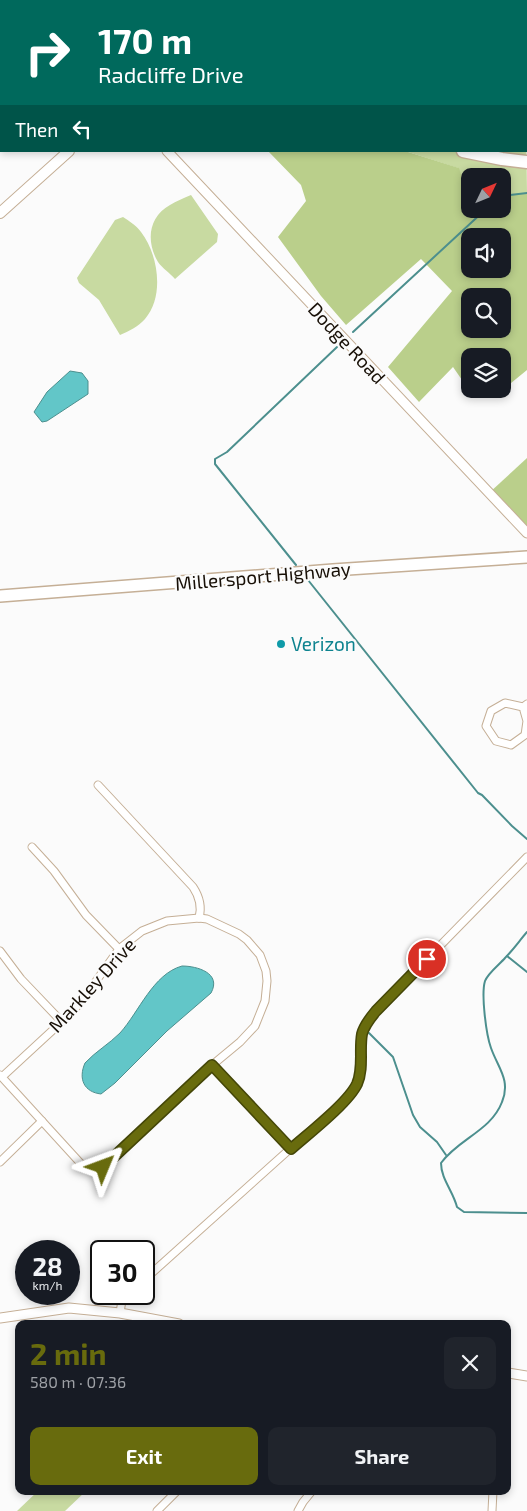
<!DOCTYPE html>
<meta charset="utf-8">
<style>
:root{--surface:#171b24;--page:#20242c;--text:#f1f3f6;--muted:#9ea1a6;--accent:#686b0d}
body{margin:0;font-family:"Exo 2",sans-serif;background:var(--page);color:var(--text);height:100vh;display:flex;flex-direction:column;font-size:19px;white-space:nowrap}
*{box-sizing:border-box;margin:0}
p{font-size:16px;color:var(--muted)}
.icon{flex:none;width:28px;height:28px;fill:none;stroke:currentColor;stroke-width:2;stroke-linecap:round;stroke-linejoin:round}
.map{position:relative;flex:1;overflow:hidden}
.sheet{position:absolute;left:15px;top:1320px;width:496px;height:175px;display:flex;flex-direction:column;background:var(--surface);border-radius:10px;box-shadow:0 2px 8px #0003}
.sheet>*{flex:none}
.hud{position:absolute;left:0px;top:0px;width:528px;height:152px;box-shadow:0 2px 8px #0003;background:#00695c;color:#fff;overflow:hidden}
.needle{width:32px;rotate:47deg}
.controls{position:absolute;left:461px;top:168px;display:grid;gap:10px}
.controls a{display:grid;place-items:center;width:50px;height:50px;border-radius:10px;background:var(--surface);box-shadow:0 2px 8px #0003;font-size:25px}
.speed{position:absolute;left:15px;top:1240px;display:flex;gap:10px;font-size:25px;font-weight:700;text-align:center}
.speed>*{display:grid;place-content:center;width:65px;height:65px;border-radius:50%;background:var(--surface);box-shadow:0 2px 8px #0003;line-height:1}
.speed small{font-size:12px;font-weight:400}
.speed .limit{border:2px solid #111;border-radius:8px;background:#fff;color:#111}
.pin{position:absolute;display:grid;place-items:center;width:42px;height:42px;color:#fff;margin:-21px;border:2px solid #fff;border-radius:50%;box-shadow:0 1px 5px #0007}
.me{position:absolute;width:55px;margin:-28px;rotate:46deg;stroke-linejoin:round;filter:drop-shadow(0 0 4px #0008)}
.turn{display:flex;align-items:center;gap:18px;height:105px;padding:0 15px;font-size:22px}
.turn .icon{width:65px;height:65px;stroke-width:2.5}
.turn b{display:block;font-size:35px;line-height:42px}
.then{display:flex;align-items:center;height:48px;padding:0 15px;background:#0003;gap:10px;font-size:19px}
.round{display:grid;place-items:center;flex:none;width:52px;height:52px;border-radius:10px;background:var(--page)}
.summary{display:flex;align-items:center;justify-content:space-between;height:85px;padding:0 15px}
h1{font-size:30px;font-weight:700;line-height:38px;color:var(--accent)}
.action{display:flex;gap:10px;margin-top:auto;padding:10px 15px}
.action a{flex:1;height:58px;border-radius:10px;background:var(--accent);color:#fff;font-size:20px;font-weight:700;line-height:58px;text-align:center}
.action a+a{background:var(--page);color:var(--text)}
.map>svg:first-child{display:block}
.green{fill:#c8daa1}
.forest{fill:#bacf8b;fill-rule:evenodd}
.water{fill:#62c6c8;stroke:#4c8f8e}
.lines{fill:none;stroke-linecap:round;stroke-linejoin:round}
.stream{stroke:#4c8f8e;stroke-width:2}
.minor-casing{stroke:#c5af96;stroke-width:9}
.tertiary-casing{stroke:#c5af96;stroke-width:11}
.secondary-casing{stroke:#c5af96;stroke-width:12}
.primary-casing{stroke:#c5af96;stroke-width:14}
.motorway-casing{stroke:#c5af96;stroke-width:15}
.minor{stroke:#fff;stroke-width:7}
.tertiary{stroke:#fff;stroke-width:9}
.secondary{stroke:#fff;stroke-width:10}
.primary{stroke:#fff;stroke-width:11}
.motorway{stroke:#fff;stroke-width:12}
.route-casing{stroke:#444608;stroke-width:12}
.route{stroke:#686b0d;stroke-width:9}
.culture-dot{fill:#0f9aa8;stroke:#fbfbfb;stroke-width:2}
.labels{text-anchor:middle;stroke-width:4.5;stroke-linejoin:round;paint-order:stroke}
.street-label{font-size:19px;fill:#181007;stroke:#fbfbfb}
.culture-label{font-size:19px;fill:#0d838f;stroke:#fbfbfb;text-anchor:start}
</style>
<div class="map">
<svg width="527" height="1511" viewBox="0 0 527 1511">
<rect width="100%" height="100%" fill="#fbfbfb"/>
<g class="green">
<polygon points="526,117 527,193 503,196 502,176 470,176 470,188 464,183 458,168 405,151 526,151"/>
<path d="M 191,195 L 218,234 L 217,242 L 175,279 C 170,273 162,268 158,262 C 146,242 148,217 170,205 C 176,201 184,198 191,195 Z"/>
<path d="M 123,217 C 129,221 136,225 141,232 C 158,254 165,296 145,319 C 138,327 129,331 120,335 L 99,300 L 79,283 L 77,278 L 115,220 Z"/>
<polygon points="38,1491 86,1491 65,1511 17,1511"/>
</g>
<g class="forest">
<path d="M 268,151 L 405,151 L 459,168 L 464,183 L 470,188 L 470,209 L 502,209 L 503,196 L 527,193 L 527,370 L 499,393 L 469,390 L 453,367 L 419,402 L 388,367 L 452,291 L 421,259 L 346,325 L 321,296 L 278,237 L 306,201 L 301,185 ZM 470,236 L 502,236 L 502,269 L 470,269 ZM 470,296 L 502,296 L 502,329 L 470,329 ZM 470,356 L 502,356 L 502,389 L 470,389 Z"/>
<polygon points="527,458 527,533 489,493"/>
</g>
<g class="water">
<polygon points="70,371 82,373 88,381 88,394 47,421 42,422 34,412 47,392"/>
<path d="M 182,966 C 197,966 222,973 211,993 L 167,1031 L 115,1083 L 101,1094 C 84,1092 78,1079 85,1063 C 95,1052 109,1044 120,1033 C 139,1012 153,974 182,966 Z"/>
</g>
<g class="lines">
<g class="stream">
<polyline points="502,196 527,193"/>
<polyline points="353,332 486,209"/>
<polyline points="296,565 215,464 215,459 227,452 337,347"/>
<polyline points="308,580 478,793 482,795 512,826 527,839"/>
<path d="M 527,932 C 520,940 513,950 505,958 C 500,964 488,973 485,981 C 481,994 486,1034 491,1048 C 498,1068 511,1080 502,1102 C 491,1131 458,1139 441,1163 C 441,1179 453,1191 457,1207 L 464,1212 L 527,1213"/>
<polyline points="507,956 527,972"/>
<polyline points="369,1033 393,1057 413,1115 420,1127 437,1142 446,1155"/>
</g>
<g class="minor-casing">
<g id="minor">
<polyline points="402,0 404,1"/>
<polyline points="447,1 448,0"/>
<polyline points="0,67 1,66"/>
<polyline points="526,82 527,81"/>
<polyline points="523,707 527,721 525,735 511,745 496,741 486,726 491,711 505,703 523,707 527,704"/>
<path d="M 98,785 L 193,887 C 199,896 202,907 199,918"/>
<polyline points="32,847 54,871 86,915 119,949"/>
<polyline points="0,951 21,979 62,1022"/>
<polyline points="212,1065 291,1149"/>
<path d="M 0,1075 L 83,1166 C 90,1171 95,1171 103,1167 L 199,1076 L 240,1042 L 255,1026 L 265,1001 L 267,981 L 266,971 L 260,955 L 247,940 L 239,934 L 207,919 L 199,918 L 167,921 L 142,931 L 119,949 L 81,1002 L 67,1017 L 2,1077"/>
<polyline points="0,1162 42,1121"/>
<polyline points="144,1280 349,1096 357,1083 361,1070 360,1058 362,1032 376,1011 527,857"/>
<polyline points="120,1313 122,1300 129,1294"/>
<polyline points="157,1511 177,1491"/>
<polyline points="298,1511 303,1502 312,1491"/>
<polyline points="492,1511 493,1491"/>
</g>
</g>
<g class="tertiary-casing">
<g id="tertiary">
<polyline points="25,0 26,1"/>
<polyline points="167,151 527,533"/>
<polyline points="0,1318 69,1308 120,1313 179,1324"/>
<polyline points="508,1373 527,1376"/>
</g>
</g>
<g class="secondary-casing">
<g id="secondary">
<polyline points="231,1 233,0"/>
<polyline points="0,213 69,151"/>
</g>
</g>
<g class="primary-casing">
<polyline id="primary" points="0,596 333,570 527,557"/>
</g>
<g class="motorway-casing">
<g id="motorway">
<polyline points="199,0 200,1"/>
<polyline points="247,0 248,1"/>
<polyline points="526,129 527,129"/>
<polyline points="463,151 502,159 527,162"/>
</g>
</g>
<use href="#minor" class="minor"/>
<use href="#tertiary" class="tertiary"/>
<use href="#secondary" class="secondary"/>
<use href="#primary" class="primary"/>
<use href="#motorway" class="motorway"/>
</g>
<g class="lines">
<g class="route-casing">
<path id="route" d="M 103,1167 L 212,1065 L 291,1149 C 308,1134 348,1103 357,1084 C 364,1068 359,1050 362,1034 C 364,1026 371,1017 376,1011 L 427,959"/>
</g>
<use href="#route" class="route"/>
</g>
<circle class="culture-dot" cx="281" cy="644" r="5"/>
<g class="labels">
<g class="street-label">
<text transform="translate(347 343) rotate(47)" y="7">Dodge Road</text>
<text transform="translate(263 576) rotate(-5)" y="7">Millersport Highway</text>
<text transform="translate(92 985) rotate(-48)" y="7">Markley Drive</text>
</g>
<g class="culture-label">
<text x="291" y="651">Verizon</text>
</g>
</g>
</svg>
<div class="controls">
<a><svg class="needle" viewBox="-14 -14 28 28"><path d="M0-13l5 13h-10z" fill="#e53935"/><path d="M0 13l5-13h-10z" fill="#9ea1a6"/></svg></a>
<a><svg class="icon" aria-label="sound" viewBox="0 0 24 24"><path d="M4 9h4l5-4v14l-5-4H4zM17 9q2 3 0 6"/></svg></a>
<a><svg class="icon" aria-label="search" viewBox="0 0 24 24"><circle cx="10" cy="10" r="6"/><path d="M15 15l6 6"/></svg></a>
<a><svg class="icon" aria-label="layers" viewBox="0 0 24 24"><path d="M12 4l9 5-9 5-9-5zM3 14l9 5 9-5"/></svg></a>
</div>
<div class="speed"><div>28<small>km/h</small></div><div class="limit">30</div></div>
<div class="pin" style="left:427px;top:959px;background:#d93025"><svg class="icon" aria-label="arrive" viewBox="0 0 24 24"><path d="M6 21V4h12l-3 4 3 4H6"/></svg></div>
<svg class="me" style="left:103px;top:1167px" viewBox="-20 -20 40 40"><path d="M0-17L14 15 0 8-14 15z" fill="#686b0d" stroke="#fff" stroke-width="4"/></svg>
<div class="hud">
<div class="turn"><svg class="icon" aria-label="right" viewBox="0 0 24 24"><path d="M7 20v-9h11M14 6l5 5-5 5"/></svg><div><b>170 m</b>Radcliffe Drive</div></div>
<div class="then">Then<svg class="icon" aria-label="left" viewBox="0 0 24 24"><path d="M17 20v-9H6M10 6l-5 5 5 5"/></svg></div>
</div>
<section class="sheet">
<div class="summary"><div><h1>2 min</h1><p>580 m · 07:36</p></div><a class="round"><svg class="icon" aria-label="close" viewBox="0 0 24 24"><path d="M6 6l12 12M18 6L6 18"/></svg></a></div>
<div class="action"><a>Exit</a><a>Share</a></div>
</section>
</div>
